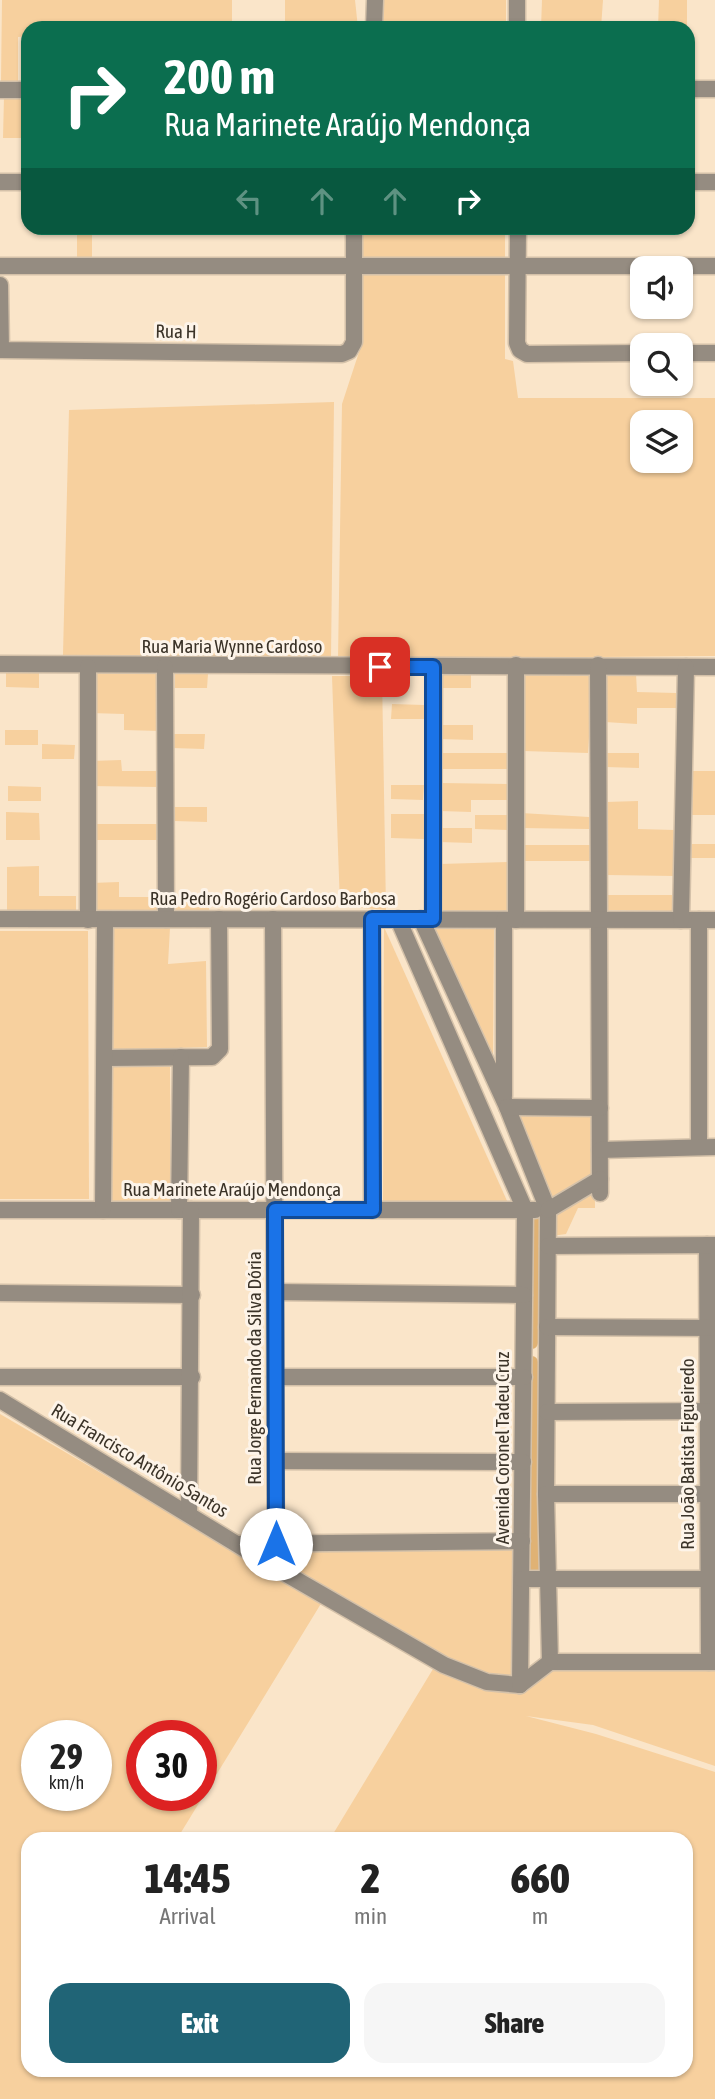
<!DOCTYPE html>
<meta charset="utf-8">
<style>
:root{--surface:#fff;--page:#f6f6f6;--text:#222;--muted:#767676;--accent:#206476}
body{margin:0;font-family:"Asap Condensed",sans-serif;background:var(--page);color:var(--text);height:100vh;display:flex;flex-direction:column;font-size:26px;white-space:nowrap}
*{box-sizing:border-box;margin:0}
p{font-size:23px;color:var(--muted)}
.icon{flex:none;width:38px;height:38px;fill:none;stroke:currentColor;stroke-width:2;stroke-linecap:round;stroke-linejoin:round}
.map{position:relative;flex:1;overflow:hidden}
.drawer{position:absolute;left:21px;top:1832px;width:672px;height:245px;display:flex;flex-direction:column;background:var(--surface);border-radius:21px;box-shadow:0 2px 5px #0004}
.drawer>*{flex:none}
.hud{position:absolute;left:21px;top:21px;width:674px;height:214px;border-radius:21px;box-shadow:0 2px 5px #0004;background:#0b6e4f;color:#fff;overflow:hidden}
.tools{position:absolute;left:630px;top:256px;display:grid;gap:14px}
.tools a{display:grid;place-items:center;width:63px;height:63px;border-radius:14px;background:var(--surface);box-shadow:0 2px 5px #0004;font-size:35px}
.speed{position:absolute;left:21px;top:1720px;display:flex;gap:14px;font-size:35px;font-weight:700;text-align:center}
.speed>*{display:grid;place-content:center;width:91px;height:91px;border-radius:50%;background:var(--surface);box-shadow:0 2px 5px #0004;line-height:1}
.speed small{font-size:18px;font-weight:400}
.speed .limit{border:10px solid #d22;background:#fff;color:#111}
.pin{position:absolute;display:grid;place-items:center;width:60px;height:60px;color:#fff;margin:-30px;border-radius:14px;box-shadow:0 4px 10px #0006}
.me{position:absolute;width:77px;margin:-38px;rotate:0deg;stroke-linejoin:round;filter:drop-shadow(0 0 5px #0008)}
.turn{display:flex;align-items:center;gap:24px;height:147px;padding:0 28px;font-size:32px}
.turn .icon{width:91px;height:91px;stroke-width:2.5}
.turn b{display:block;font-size:49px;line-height:60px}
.lanes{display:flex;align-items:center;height:66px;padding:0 28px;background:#0003;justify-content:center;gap:35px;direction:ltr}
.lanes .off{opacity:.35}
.eta{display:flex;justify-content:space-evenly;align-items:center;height:119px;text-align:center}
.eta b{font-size:42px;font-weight:800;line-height:49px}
.cta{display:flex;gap:14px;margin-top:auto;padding:14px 28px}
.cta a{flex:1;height:80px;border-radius:21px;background:var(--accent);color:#fff;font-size:28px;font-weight:800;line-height:80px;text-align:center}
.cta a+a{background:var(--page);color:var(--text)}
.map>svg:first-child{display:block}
.green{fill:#f7d09e;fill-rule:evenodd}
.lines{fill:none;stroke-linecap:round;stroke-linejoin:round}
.canal{stroke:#e0b274;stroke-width:12}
.minor-casing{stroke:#d4c1a9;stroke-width:19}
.minor{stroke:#958c81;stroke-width:16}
.route-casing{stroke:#114b97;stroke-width:18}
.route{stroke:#1a73e8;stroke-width:12}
.labels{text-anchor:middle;stroke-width:6;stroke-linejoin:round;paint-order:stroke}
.street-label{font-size:19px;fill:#3b3328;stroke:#fdf4e9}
</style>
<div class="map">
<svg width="715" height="2099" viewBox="0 0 715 2099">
<rect width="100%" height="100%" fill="#fae5c9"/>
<g class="green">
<polygon points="2,0 232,0 232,28 28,28 28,36 18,37 18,82 1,82"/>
<polygon points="285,0 355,0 358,28 285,28"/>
<polygon points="375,0 506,0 506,28 374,28"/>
<polygon points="542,0 603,0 601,28 541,28"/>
<polygon points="659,0 687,0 687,28 658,28"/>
<polygon points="4,97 28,97 28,138 3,138"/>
<rect x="77" y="228" width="15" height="33"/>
<path d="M 359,228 L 505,228 L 505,359 L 513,361 L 518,398 L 715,398 L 715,656 L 338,659 L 342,404 L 360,349 ZM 642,422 L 681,422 L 681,460 L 642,460 Z"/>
<polygon points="334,402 331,657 63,655 69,410"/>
<polygon points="6,673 39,673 39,688 6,687"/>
<polygon points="91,673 160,673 160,731 124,730 124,714 90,713"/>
<polygon points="175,673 208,674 207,688 175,688"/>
<rect x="438" y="673" width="33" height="15"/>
<polygon points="605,673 636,674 637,692 676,693 676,708 637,708 637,724 605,722"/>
<polygon points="524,674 593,675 588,753 523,751"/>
<polygon points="332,676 382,676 386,910 340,906"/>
<polygon points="392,704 424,705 424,719 391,719"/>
<polygon points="441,725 473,725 473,740 440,739"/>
<rect x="5" y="730" width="33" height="15"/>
<polygon points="172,734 205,734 204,749 172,748"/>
<polygon points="42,744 75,745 74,759 42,759"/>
<rect x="440" y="753" width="69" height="16"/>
<polygon points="607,753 639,753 639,768 606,767"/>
<polygon points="121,760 122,771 158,771 158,787 89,786 91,761"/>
<polygon points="690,771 715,771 715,815 689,815"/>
<polygon points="441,783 509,784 509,800 471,800 471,812 440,811"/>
<polygon points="391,785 424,785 423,800 391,799"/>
<polygon points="8,786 41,787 41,801 8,801"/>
<polygon points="638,801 638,829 675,830 675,876 607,875 606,802"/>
<polygon points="174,807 207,807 207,822 174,821"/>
<polygon points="6,812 39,813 40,840 6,840"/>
<polygon points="521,813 589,817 589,829 521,828"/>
<polygon points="391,814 424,814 424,839 391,838"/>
<polygon points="475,815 508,815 508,830 475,829"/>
<rect x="90" y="824" width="69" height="16"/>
<polygon points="439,828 472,828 472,843 439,842"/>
<rect x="689" y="844" width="26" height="14"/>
<rect x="521" y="845" width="69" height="16"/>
<polygon points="508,862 508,912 440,912 440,864"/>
<polygon points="39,866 39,896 76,896 76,912 7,912 7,867"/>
<polygon points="119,882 119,897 160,897 160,913 91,913 91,883"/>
<polygon points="176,895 209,896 209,910 176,910"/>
<polygon points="604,895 673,895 673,911 604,910"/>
<polygon points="113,926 170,928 168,964 206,961 207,1047 110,1050"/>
<polygon points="384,927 508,1203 383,1204"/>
<polygon points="431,927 494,927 493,1066"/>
<polygon points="0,931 88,931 89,1199 0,1199"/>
<polygon points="110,1063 170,1064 171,1205 105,1203"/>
<polygon points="514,1112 594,1112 595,1208 578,1208 566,1234 552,1236"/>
<path d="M 0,1414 L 322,1602 L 177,1839 L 28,1839 L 28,2070 L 686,2070 L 686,1839 L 330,1839 L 433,1669 L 443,1665 L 276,1568 L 276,1544 L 516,1547 L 520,1684 L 542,1670 L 715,1662 L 715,1766 L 593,1725 L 526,1716 L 596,1734 L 715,1772 L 715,2099 L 0,2099 ZM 37,1736 L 96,1736 L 96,1796 L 37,1796 ZM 142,1736 L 201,1736 L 201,1796 L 142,1796 Z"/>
</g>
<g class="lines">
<g class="canal">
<polyline points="532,1343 534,1221"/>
<polyline points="532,1362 534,1575"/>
</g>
<g class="minor-casing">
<g id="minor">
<polyline points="517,0 517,28"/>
<polyline points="374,28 375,0"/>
<polyline points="688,89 715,89"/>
<polyline points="0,90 28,90"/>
<polyline points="0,182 28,182"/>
<polyline points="688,182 715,182"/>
<polyline points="518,228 517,343 520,350 527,354 642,353"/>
<polyline points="0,266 715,266"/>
<polyline points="0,285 1,350 342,354 349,351 354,342 354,228"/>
<polyline points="681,353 715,353"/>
<polyline points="0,664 715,667"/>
<polyline points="598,665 600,1193"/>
<polyline points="88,667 88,920"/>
<polyline points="165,667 166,919"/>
<polyline points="0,919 715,920"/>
<polyline points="273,919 276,1568"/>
<polyline points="372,919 372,1210"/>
<polyline points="398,919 525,1210 520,1685"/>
<polyline points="421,919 507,1107 548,1210 546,1494 550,1662"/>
<polyline points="433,919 434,667"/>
<polyline points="504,920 504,1096"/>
<polyline points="516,920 516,665"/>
<polyline points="681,920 686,667"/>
<polyline points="105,1058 212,1057 220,1049 219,919"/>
<polyline points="507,1107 600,1108"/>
<polyline points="699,1147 699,920"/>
<polyline points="600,1150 715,1147"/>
<polyline points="0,1210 535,1210"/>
<polyline points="103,1210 105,920"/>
<polyline points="179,1210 181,1057"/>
<polyline points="548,1210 600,1179"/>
<polyline points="707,1245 709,1662"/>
<polyline points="548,1246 715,1245"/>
<polyline points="275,1292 524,1295"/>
<polyline points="0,1293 192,1295"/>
<polyline points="547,1327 715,1328"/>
<polyline points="0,1377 192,1377"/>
<polyline points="275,1377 524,1377"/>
<polyline points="0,1400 276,1568 444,1665 487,1682 520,1685"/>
<polyline points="547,1412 715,1411"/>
<polyline points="276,1461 523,1462"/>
<polyline points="546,1494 715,1494"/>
<polyline points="189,1514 191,1210"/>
<polyline points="240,1544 522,1541"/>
<polyline points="522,1579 715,1579"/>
<polyline points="550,1662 715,1662"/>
<polyline points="520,1685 550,1662"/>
</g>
</g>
<use href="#minor" class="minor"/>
</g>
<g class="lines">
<g class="route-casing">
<polyline id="route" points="276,1544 275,1210 373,1210 372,919 433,919 433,667 380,667"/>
</g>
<use href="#route" class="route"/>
</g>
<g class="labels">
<g class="street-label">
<text transform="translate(176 331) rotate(1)" y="7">Rua H</text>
<text x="232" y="653">Rua Maria Wynne Cardoso</text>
<text x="273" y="905">Rua Pedro Rogério Cardoso Barbosa</text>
<text x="232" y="1196">Rua Marinete Araújo Mendonça</text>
<text transform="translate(254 1368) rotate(-90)" y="7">Rua Jorge Fernando da Silva Dória</text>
<text transform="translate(502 1448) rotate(-90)" y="7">Avenida Coronel Tadeu Cruz</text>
<text transform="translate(687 1454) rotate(-90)" y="7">Rua João Batista Figueiredo</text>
<text transform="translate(140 1460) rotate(31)" y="7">Rua Francisco Antônio Santos</text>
</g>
</g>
</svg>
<div class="tools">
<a><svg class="icon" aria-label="sound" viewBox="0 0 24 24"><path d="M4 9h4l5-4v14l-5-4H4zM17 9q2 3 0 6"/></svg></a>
<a><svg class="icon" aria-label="search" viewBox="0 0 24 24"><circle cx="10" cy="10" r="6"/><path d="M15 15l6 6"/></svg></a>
<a><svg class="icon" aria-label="layers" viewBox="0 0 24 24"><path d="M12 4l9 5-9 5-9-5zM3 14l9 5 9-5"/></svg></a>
</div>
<div class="speed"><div>29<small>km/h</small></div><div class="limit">30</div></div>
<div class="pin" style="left:380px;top:667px;background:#d93025"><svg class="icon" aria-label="arrive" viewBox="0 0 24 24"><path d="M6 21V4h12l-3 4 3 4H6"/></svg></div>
<svg class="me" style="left:276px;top:1544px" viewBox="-20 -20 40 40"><circle r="19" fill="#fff"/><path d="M0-13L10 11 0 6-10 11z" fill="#1a73e8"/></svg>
<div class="hud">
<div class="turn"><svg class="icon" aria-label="right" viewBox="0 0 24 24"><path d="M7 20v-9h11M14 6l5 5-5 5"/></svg><div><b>200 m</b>Rua Marinete Araújo Mendonça</div></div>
<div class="lanes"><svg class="icon off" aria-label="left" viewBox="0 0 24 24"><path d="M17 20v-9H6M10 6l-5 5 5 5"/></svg><svg class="icon off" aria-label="ahead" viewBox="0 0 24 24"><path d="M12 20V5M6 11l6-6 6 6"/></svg><svg class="icon off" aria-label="ahead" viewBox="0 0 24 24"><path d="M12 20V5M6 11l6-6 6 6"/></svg><svg class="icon" aria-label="right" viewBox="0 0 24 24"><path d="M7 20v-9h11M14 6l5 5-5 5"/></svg></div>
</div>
<section class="drawer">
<div class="eta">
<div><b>14:45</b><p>Arrival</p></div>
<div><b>2</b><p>min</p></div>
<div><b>660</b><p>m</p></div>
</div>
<div class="cta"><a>Exit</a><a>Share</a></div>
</section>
</div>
